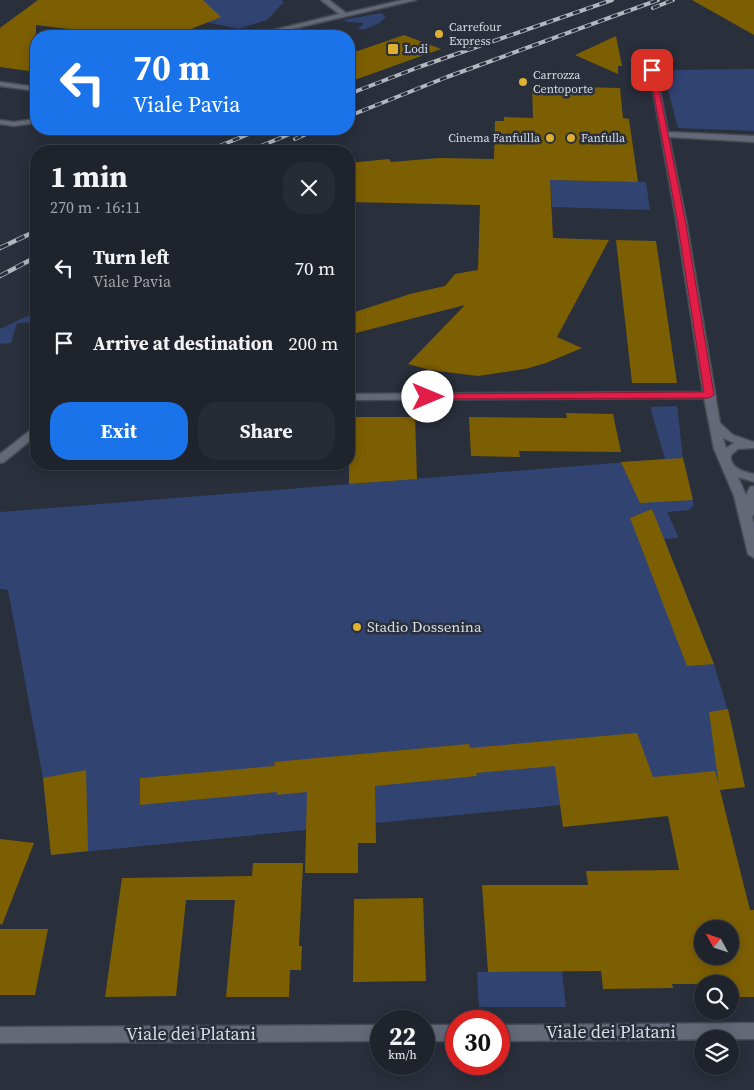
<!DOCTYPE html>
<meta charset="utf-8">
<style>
:root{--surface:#1f232c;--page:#272b34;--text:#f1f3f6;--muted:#a1a4a9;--line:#3c4048;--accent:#1a73e8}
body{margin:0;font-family:"Source Serif 4",serif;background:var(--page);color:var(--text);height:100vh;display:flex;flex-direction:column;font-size:19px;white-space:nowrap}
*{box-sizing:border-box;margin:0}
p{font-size:16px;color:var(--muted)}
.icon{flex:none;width:28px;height:28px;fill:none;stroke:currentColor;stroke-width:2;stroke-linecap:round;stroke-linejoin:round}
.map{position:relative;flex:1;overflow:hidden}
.panel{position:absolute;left:30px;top:145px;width:325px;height:325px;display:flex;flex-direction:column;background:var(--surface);border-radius:20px;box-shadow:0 2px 12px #0003,0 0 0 1px var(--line)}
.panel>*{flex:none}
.top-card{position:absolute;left:30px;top:30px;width:325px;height:105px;border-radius:20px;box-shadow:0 2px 12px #0003,0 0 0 1px var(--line);background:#1a73e8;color:#fff;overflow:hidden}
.needle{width:32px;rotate:310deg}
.buttons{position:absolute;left:694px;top:920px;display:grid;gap:10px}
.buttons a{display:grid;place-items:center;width:45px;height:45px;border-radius:50%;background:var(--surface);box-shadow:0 2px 12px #0003,0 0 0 1px var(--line);font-size:25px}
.speed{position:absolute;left:370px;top:1010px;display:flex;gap:10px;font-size:25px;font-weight:700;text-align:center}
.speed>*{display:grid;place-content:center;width:65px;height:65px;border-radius:50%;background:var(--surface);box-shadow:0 2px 12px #0003,0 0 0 1px var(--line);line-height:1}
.speed small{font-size:12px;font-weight:400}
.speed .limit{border:8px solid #d22;background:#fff;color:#111}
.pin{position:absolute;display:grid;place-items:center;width:42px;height:42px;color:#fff;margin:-21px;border-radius:10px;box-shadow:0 2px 8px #0006}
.me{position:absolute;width:55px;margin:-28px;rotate:90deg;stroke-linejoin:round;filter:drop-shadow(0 0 4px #0008)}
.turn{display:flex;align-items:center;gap:18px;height:105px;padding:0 20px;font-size:22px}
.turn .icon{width:65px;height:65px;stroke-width:2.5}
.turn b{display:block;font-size:35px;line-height:42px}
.round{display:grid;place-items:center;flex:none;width:52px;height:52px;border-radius:20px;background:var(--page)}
.overview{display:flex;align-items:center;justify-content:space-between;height:85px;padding:0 20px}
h1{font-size:30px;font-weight:700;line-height:38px}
.button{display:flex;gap:10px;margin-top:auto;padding:10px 20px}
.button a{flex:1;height:58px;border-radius:20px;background:var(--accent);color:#fff;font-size:20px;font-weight:700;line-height:58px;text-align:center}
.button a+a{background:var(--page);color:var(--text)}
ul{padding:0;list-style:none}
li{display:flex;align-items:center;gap:15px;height:75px;padding:0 20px}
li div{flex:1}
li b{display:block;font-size:19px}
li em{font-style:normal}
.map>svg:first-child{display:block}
.green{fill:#304371}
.building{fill:#7d5f03;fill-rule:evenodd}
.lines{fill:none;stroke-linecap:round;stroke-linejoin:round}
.street-casing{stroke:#454a54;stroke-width:3}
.street{fill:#636977;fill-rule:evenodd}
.rail-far1-casing{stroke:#b3b7c0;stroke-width:4}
.rail-casing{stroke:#b3b7c0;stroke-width:4.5}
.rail-far1{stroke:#292f3b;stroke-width:2.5;stroke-dasharray:7;stroke-linecap:butt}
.rail{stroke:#292f3b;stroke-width:3;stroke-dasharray:9;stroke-linecap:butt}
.route{fill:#e11d48;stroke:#92132f}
.poi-dot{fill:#deb133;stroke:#292f3b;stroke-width:2}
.labels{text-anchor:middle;stroke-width:5;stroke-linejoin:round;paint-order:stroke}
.far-poi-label{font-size:12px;fill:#d8dce4;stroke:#292f3b;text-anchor:start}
.poi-label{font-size:15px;fill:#d8dce4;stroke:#292f3b;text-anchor:start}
.near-street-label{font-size:18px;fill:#d8dce4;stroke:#292f3b}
</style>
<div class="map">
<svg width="754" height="1090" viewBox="0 0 754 1090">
<rect width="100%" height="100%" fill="#292f3b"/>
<g class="green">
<polygon points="65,0 282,0 284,2 267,20 238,29 141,8"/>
<path d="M 381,13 L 386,17 L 378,24 L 363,30 L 357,28 L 362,26 L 363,23 C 356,21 350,24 343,20 Z"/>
<polygon points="754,69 754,131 678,128 663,70"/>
<polygon points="550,180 646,182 650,210 552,207"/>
<polygon points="36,312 36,322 17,323 11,343 0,344 0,329"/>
<polygon points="677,406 683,457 694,506 689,510 667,512 679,538 664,539 714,664 731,721 745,787 51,855 43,778 8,590 0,589 0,512 665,459 650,407"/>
<polygon points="562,971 566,1007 479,1007 477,972"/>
</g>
<g class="building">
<polygon points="38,0 203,0 221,17 174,36 126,36 36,25 36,72 0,67 0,28"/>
<polygon points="692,0 754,0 754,35"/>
<polygon points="404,35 441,49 349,82 349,54"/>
<polygon points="616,36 622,66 618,66 618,74 575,55"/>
<polygon points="532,86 620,88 623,118 629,119 638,182 550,180 553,238 609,240 557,337 582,348 546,363 525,369 478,376 430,370 408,364 465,305 352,334 349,314 410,294 445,286 455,274 478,270 480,205 349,202 349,163 389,159 391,162 439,158 494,159 495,121 504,121 504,117 533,118"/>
<polygon points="616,240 656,241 677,383 632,383"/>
<polygon points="566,413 613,414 621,452 519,451 520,457 471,456 469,417 567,418"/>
<polygon points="349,417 415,417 417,479 349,484"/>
<polygon points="683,458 693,500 640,503 621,462"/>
<polygon points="652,509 714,664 687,666 630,518"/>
<path d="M 728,709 L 745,787 L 720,790 L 750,910 L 754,910 L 754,997 L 730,997 L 730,984 L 672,984 L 673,988 L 603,989 L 601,971 L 488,972 L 482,885 L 588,885 L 586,871 L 679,870 L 668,816 L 563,827 L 555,766 L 476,773 L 477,776 L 375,786 L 376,843 L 358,843 L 358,873 L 305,873 L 307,792 L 277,795 L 277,792 L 140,805 L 140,778 L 275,766 L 274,762 L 469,744 L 470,748 L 637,733 L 653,777 L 715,771 L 719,786 L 709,712 ZM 702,929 L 730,929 L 730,956 L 702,956 Z"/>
<polygon points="86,770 88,851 51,855 43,778"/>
<polygon points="0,839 34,843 2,925 0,924"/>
<polygon points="253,863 303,863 299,946 302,946 301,970 290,970 289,997 226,997 235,900 186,900 176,996 105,997 122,878 252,876"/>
<polygon points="423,898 426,981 353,982 354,899"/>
<polygon points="0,929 48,929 35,995 0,995"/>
</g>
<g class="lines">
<g class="street-casing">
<g id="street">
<polygon points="321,0 329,0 346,13 403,0 416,0 262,36 249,36 339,14"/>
<path d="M 649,68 L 656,70 L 668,132 L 754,136 L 754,142 L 669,137 L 686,219 L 720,423 L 733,435 L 754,442 L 754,448 L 738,449 L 731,455 C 729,468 744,472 754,474 L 754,482 L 738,477 L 746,495 L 750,487 L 754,486 L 754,514 L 752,517 L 754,524 L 754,558 L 748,554 L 734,496 L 714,449 L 704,398 L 349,400 L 349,394 L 703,392 L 676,219 ZM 723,438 L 734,443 L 726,448 Z"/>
<polygon points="0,82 36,87 36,91 0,86"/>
<polygon points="36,119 36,123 14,126 0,124 0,120 14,122"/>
<polygon points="36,428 36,436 4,462 0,463 0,454 32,429"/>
<polygon points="754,1023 754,1039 499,1041 499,1025"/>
<polygon points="381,1025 381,1041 0,1043 0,1027"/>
<rect x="424" y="1025" width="32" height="16"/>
</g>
</g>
<use href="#street" class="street"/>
<g class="rail-far1-casing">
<g id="rail-far1">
<polyline points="653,8 673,0"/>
<polyline points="349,94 419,67 612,0"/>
<polyline points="349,116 447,77 658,0"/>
<polyline points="295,139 318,129"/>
<polyline points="207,151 261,129"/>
<polyline points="249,151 302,129"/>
</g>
</g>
<g class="rail-casing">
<g id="rail">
<polyline points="0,248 36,231"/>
<polyline points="0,276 36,257"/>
</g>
</g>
<use href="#rail-far1" class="rail-far1"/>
<use href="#rail" class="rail"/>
</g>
<polygon class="route" points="649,68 655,70 685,219 714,395 709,398 424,399 423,397 428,394 704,392 677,219"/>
<g class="poi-dot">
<circle cx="439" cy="34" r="5"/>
<rect x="387" y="43" width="12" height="12" rx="2.5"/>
<circle cx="523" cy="82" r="5"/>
<circle cx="550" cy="138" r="5"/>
<circle cx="571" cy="138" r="5"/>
<circle cx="357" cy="627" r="5"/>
</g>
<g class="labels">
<g class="far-poi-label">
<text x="449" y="31">Carrefour<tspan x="449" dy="14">Express</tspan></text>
<text x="404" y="53">Lodi</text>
<text x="533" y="79">Carrozza<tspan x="533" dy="14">Centoporte</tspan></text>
<text x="540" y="142" text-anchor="end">Cinema Fanfullla</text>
<text x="581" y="142">Fanfulla</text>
</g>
<g class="poi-label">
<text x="367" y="632">Stadio Dossenina</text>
</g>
<g class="near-street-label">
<text x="611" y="1038">Viale dei Platani</text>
<text x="191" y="1040">Viale dei Platani</text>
</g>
</g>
</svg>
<div class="buttons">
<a><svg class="needle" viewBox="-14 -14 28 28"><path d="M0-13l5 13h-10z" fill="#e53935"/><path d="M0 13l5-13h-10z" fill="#a1a4a9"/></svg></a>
<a><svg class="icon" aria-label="search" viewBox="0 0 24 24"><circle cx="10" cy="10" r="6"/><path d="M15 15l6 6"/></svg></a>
<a><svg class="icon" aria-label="layers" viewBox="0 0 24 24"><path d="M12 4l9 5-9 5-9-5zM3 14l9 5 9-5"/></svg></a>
</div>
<div class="speed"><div>22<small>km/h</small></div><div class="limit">30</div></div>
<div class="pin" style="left:652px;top:70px;background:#d93025"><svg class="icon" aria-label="arrive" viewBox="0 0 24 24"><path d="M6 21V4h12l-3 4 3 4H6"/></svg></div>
<svg class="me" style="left:428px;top:397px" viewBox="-20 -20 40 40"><circle r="19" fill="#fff"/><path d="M0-13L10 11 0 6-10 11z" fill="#e11d48"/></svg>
<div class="top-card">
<div class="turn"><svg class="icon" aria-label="left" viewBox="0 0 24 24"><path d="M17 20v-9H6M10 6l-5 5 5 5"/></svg><div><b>70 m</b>Viale Pavia</div></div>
</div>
<section class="panel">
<div class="overview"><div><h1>1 min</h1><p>270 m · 16:11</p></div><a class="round"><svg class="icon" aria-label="close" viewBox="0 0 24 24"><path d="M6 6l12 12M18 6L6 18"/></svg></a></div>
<ul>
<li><svg class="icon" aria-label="left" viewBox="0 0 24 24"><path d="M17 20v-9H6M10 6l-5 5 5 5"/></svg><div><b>Turn left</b><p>Viale Pavia</p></div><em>70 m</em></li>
<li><svg class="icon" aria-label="arrive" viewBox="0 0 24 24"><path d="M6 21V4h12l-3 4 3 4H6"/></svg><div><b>Arrive at destination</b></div><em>200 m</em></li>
</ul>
<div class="button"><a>Exit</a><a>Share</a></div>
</section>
</div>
